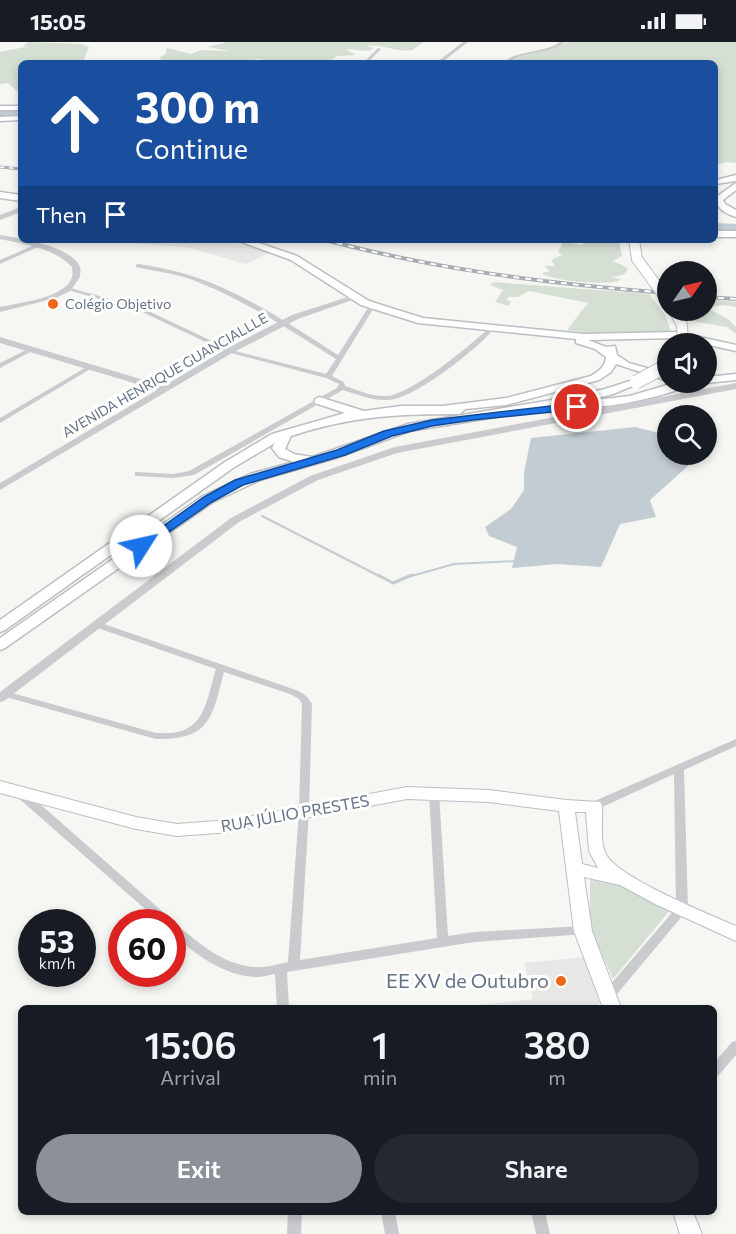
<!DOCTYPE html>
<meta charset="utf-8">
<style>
:root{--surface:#171b24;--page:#242831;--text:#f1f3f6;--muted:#9ea1a6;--accent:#8c9099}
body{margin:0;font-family:Commissioner,sans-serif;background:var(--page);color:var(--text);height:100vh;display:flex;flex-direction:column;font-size:22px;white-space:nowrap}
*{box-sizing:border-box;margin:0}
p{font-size:20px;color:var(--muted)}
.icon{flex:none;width:33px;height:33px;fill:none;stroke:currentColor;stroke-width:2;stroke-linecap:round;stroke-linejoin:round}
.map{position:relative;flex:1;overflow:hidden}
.panel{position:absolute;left:18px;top:963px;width:699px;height:210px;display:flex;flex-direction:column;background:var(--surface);border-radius:9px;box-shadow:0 3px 9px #0003}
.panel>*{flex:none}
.top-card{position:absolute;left:18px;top:18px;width:700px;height:183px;border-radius:9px;box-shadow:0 3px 9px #0003;background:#1a4fa0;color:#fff;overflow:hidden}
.needle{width:39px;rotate:56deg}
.controls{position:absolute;left:657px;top:219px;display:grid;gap:12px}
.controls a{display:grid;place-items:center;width:60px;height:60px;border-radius:50%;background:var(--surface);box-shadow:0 3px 9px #0003;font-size:30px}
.speed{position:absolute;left:18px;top:867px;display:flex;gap:12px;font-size:30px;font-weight:700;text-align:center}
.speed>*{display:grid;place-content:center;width:78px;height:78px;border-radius:50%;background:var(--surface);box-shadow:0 3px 9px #0003;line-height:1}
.speed small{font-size:15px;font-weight:400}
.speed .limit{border:9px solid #d22;background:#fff;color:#111}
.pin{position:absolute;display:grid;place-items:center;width:51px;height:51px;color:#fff;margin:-26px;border:3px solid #fff;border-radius:50%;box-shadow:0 2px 6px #0007}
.me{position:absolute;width:66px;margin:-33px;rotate:55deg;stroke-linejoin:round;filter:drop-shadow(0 0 4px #0008)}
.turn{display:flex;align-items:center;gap:21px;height:126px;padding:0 18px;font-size:27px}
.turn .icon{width:78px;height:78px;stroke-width:2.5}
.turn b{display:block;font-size:42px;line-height:51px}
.then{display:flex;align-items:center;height:57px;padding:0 18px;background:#0003;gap:12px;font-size:22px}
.eta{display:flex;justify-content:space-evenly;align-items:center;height:102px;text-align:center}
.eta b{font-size:36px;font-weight:600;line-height:42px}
.action{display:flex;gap:12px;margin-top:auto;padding:12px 18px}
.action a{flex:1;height:69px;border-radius:36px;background:var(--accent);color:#fff;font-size:24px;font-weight:600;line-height:69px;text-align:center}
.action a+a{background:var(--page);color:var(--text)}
.status{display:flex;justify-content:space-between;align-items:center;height:42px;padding:0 30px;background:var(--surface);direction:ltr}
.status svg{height:16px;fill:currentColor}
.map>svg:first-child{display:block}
.built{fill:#e7e8e6}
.green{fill:#d6dfd3}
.water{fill:#c3ccd3}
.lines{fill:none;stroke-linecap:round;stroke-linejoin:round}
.stream-far1{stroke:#c3ccd3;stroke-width:2}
.stream{stroke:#c3ccd3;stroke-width:3}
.river{fill:#c3ccd3;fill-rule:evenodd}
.secondary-casing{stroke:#babec4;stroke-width:2}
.primary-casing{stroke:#bbbec2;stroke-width:3}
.minor{fill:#c9cbcf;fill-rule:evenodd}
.tertiary{fill:#c9cbcf;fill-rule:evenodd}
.secondary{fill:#fff;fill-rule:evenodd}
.primary{fill:#fff;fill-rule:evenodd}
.rail-far1-casing{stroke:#a8acb3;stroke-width:3}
.rail-casing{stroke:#a8acb3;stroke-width:4}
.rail-far1{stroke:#fff;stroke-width:1.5;stroke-dasharray:4.5;stroke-linecap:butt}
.rail{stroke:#fff;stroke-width:2;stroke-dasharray:6;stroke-linecap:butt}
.primary-bridge-far1-casing{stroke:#bbbec2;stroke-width:12;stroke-linecap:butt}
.primary-bridge-casing{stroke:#bbbec2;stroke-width:15;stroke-linecap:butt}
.primary-bridge-far1{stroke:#fff;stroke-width:10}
.primary-bridge{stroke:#fff;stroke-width:13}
.route{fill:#1a73e8;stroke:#114b97;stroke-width:1.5}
.poi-dot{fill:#f36516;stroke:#fff;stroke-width:2}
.labels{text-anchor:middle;stroke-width:6;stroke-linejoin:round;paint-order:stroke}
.far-poi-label{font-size:14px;fill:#637287;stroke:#fff;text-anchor:start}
.far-street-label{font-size:14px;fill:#637287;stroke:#fff}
.street-label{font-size:16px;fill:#637287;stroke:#fff}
.near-poi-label{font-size:20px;fill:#637287;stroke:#fff;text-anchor:end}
</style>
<div class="status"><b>15:05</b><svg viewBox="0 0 49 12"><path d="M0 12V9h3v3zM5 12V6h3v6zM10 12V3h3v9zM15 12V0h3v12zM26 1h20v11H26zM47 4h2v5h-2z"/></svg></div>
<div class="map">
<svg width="736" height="1192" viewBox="0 0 736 1192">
<rect width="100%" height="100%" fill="#f6f7f3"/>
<g class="built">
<polygon points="122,198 222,198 254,205 269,211 246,222 185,205 132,201"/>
<polygon points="585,915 601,966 481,966 480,963 533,957 524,921"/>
</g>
<g class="green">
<polygon points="29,0 82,2 89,5 84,17 88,20 21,21 19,51 8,41 0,42 0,10 25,5 24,3"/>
<path d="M 227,0 L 424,0 C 419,2 416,7 412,8 C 397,11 381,1 367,4 L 374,6 L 369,9 L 345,7 L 356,13 L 337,14 L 328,21 L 268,21 L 260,17 L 246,19 L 263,21 L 166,21 L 159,16 L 165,12 L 167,6 L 191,12 L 200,8 L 229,9 L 207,5 Z"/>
<path d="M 567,0 L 736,0 L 736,121 L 726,120 L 716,123 L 716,21 L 509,21 C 523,6 549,10 567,0 Z"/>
<path d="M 584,198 L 619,198 L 622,214 L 613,219 L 626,225 L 628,228 L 623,233 L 611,235 L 620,237 L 619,239 C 604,243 554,240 542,231 L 550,229 L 544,224 L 555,224 L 551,218 L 562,213 L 558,210 L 563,200 L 582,203 Z"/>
<polygon points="493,240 649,252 665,273 671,289 605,292 572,289 567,288 588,261 529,249 518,255 510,255 506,257 511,260 508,264 495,260 503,248 490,243"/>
<polygon points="707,257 736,260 736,265 723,263 707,266 728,277 736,285 736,292 727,285 691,279 681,269 706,268"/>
<polygon points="590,834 636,845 671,867 613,937 590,887"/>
</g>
<polygon class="water" points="635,385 667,393 668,412 693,413 697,416 650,458 656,475 620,482 601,525 557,522 512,526 517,505 489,494 485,485 511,467 524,448 524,430 531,396"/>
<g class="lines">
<g class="stream-far1">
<polyline points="262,474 381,535"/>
<polyline points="408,535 454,522 517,519"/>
</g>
<polyline class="stream" points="378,533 393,541 412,533"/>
<g class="river">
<polygon points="21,68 21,74 0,75 0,69"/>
<polygon points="716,181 736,182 736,190 716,188"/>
</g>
<g class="secondary-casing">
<g id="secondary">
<path d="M 0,739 L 136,775 L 177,782 L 230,778 L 407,745 L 489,748 L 566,758 L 600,760 L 602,764 C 603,779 599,801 607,814 C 622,837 708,872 736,884 L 736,899 L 655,862 L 620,843 L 584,835 L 592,889 L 621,966 L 603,966 L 574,889 L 559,769 L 489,760 L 407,757 L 230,790 L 177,794 L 136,787 L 0,751 ZM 575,770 L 586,770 L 589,809 L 598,826 L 582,822 Z"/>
<polygon points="673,1170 693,1170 702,1192 680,1192"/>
</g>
</g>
<g class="primary-casing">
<g id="primary">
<rect x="0" y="64" width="21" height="4"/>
<polygon points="21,74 21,78 0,79 0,75"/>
<polygon points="736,133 736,139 716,142 716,138"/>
<path d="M 736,141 L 736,148 L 723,158 L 725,162 L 736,168 L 736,175 C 725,171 716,167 716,155 Z"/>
<polygon points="0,150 21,153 21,159 0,156"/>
<rect x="716" y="189" width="20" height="6"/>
<path d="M 236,198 L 250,198 L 297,214 L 369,259 L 423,276 L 584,292 L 677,290 L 736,303 L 736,309 L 677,296 L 588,298 L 606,305 L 615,304 L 617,313 L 629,321 L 668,332 L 668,339 L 616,322 L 611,330 L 599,338 L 506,363 L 465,367 L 460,372 C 396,372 352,374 291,394 L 285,407 L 294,412 L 312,415 L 408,382 L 570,355 L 605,347 L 636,337 L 642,340 L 613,352 L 570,363 L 410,389 L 336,416 L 260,438 L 213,460 L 5,606 L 0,608 L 0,596 L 203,454 L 250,432 L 294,420 L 279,415 L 272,406 L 275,401 L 233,426 L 5,588 L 0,590 L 0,578 L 225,420 L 272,392 L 345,371 L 315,361 L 315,357 L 319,355 L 364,369 L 401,364 L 443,364 L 506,356 L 591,334 C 599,329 605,325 606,315 L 595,307 L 576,301 L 576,297 L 418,281 L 361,263 L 291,218 Z"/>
<polygon points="736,332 736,338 706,341 702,340 706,340 706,335"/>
<path d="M 677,340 L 696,340 C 684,349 600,371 589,362 L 595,358 L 630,354 Z"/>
</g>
</g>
<g class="minor">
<polygon points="463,0 468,0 441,21 436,21"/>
<path d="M 560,0 L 565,0 C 552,11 535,9 520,14 C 513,17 509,21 502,21 C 519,7 543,12 560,0 Z"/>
<polygon points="378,6 381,7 367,21 363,21"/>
<polygon points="37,202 42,203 0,222 0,218"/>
<path d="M 138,222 C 156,225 174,228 192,234 C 245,251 292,284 338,313 L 368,266 L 372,266 L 373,267 L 332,334 L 344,340 L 345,344 C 358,348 372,355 386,354 C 410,354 472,302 490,285 L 495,286 C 477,307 415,357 388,358 C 372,359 357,352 343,348 L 194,433 L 173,436 L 138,434 L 135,434 L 135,430 L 173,432 L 189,429 L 337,346 L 339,342 L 326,336 L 227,310 L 138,268 L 64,247 L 67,245 L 142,266 L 231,308 L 326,332 L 336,317 C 289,288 242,256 190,237 C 172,231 154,229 136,225 L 136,223 Z"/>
<polygon points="32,305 34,306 34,308 0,326 0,321"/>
<polygon points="90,323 93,325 92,326 0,381 0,376"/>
<path d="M 98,580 L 296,648 C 304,652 307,654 312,662 L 309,769 L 300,918 L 437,896 L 429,751 L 430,748 L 438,748 L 439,751 L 448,894 L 474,890 L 583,884 L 587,886 L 589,889 L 587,892 L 474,900 L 287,930 L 289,966 L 277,966 L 275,932 C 269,933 263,935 256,935 C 223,934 196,912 172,892 L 172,881 L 176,882 C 199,901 223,923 255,925 C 266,926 278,922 288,920 L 299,769 L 302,662 L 299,657 L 290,652 L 224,630 C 212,675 211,698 156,697 L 2,654 L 0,652 L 2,650 L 5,649 L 156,691 C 165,691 176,692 184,688 C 207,679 209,647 216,627 L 95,585 L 94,583 L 95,581 Z"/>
<polygon points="736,697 736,704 684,728 688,867 612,958 608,959 604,958 602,954 604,950 676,866 674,732 598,767 590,767 589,764 590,761"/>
<polygon points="20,747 24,748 171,877 172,880 160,880 16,754 15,751 16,748"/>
<polygon points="736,999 736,1013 718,1034 714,1036 714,1021 732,1000"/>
<polygon points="288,1170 302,1170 301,1192 287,1192"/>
<polygon points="381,1170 395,1170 399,1192 385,1192"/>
<polygon points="531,1170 545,1170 550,1192 536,1192"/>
</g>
<g class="tertiary">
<polygon points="21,165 21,170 0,178 0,173"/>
<path d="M 0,193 C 18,196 72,204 80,225 C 81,228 80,232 80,235 L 70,249 L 56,256 L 0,270 L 0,265 C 18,261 66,256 72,235 C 73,232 72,228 72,225 C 54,206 25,202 0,197 Z"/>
<polygon points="351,254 358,256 298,277 232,311 0,448 0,441 157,348 0,301 0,295 164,344 226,307 292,273"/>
<polygon points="736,341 736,347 397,411 318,438 239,480 4,659 0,660 0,650 231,476 310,434 395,405"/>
</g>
<use href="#secondary" class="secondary"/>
<use href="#primary" class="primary"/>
<g class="rail-far1-casing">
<polyline id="rail-far1" points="0,125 21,127"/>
</g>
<g class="rail-casing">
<g id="rail">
<path d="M 325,198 C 438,228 552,242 668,251"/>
<polyline points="706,255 736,257"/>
</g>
</g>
<use href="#rail-far1" class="rail-far1"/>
<use href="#rail" class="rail"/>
<g class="primary-bridge-far1-casing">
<g id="primary-bridge-far1">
<polyline points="634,198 637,217 668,259"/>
<polyline points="674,268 682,283 683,302"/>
</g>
</g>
<g class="primary-bridge-casing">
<polyline id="primary-bridge" points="636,340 668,323"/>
</g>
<use href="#primary-bridge-far1" class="primary-bridge-far1"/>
<use href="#primary-bridge" class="primary-bridge"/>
</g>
<polygon class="route" points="577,361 581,362 581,367 473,378 432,384 392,394 345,413 243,443 212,460 146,506 137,506 135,504 204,455 235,438 337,408 384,389 432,378"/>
<g class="poi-dot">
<circle cx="53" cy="262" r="6"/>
<circle cx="561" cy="939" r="6"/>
</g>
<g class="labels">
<g class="far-poi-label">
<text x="65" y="267">Colégio Objetivo</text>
</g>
<g class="far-street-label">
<text transform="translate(165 333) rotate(-30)" y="5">AVENIDA HENRIQUE GUANCIALLLE</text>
</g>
<g class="street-label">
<text transform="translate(295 771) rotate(-10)" y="6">RUA JÚLIO PRESTES</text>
</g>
<g class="near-poi-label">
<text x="549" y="946">EE XV de Outubro</text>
</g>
</g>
</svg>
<div class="controls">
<a><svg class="needle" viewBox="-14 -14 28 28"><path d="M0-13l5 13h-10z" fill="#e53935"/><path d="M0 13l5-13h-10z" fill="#9ea1a6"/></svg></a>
<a><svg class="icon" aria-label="sound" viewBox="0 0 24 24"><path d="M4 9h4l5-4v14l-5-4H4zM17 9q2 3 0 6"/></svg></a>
<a><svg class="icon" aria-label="search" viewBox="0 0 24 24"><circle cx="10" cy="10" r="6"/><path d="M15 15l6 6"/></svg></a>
</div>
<div class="speed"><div>53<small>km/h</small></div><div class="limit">60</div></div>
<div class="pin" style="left:577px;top:365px;background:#d93025"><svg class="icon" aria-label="arrive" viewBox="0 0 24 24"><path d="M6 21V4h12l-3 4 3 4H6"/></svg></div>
<svg class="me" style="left:141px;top:504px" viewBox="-20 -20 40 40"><circle r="19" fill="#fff"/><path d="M0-13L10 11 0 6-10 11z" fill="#1a73e8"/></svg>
<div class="top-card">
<div class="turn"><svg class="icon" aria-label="ahead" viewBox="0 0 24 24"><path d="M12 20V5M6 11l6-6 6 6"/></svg><div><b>300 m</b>Continue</div></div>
<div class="then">Then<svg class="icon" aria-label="arrive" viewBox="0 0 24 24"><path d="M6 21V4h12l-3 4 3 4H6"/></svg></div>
</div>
<section class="panel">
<div class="eta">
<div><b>15:06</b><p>Arrival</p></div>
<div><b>1</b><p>min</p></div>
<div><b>380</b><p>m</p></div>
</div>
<div class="action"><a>Exit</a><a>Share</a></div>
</section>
</div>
